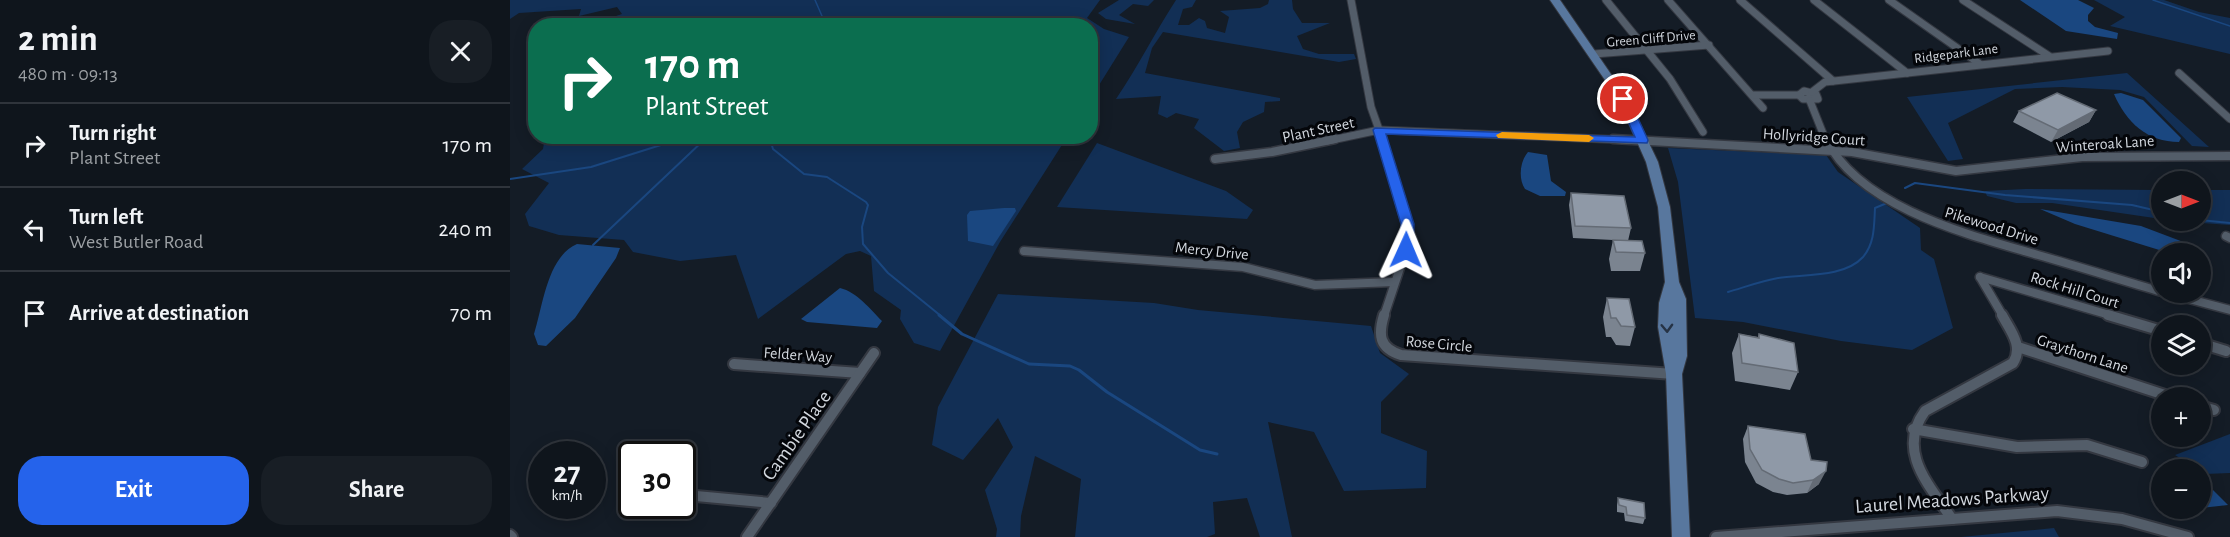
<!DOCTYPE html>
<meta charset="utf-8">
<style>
:root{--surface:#0f151c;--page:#181e25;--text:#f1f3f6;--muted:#9b9fa3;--line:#2f343b;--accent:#2563eb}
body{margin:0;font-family:"Alegreya Sans",sans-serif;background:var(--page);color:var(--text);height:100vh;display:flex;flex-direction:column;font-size:22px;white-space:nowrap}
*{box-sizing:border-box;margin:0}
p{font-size:20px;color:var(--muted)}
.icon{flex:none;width:33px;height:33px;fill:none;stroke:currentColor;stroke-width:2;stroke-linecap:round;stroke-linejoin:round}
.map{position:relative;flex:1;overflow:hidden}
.drawer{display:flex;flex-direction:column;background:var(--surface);width:510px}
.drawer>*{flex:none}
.top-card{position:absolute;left:18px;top:18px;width:570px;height:126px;border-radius:24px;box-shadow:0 3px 15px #0003,0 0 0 2px var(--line);background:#0b6e4f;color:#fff;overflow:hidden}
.needle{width:39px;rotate:90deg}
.fabs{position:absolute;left:1641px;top:171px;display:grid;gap:12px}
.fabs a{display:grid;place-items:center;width:60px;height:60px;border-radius:50%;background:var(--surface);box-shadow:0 3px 15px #0003,0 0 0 2px var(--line);font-size:30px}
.speed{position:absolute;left:18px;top:441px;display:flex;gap:12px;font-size:30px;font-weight:700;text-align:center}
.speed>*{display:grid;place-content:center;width:78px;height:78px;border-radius:50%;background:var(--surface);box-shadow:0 3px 15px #0003,0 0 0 2px var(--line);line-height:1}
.speed small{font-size:15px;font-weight:400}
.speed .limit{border:3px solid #111;border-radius:9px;background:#fff;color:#111}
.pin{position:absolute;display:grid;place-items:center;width:51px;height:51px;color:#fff;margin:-26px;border:3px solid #fff;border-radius:50%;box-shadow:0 2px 6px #0007}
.me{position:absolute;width:66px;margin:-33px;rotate:1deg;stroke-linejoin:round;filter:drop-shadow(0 0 4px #0008)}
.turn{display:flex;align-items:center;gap:21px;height:126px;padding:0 18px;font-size:27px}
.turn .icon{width:78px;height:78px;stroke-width:2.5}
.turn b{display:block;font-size:42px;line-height:51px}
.round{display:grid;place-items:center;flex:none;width:63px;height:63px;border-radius:24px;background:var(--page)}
.summary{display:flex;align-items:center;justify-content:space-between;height:102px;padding:0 18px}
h1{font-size:36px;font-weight:600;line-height:45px}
.button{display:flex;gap:12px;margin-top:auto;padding:12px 18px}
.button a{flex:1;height:69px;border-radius:24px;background:var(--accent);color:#fff;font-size:24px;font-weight:600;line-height:69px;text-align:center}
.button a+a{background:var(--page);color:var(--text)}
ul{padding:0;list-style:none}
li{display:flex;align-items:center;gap:18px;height:84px;padding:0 18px;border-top:2px solid var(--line)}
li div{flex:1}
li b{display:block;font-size:22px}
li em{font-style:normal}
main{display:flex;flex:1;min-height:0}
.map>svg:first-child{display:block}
.green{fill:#122f55}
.water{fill:#1a4780}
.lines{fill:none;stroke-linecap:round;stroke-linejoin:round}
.stream-far2{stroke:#1a4780;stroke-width:1.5}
.stream-far1{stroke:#1a4780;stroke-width:2}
.stream{stroke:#1a4780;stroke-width:3}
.street-far2-casing{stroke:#343841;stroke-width:9}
.street-far1-casing{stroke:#343841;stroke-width:11}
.street-casing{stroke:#343841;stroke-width:14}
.primary-casing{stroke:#343841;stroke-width:2}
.street-far2{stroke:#535d69;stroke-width:7}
.street-far1{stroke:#535d69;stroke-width:8}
.street{stroke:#535d69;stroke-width:10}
.primary{fill:#58779e;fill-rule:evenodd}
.wall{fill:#7b8490}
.shaded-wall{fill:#646b75}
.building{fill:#8f99a7;stroke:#646b75;stroke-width:1.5}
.oneway{stroke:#263345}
.route{fill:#2563eb;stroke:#184099;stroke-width:1.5}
.slow{fill:#f59e0b}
.labels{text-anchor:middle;stroke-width:6;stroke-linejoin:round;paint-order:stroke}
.far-street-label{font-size:14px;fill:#d2d7de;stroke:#04060a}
.street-label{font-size:16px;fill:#d2d7de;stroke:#04060a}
.near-street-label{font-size:20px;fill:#d2d7de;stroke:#04060a}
</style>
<main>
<section class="drawer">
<div class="summary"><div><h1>2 min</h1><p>480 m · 09:13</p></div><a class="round"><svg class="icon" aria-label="close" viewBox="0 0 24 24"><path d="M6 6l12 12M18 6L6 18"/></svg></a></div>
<ul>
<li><svg class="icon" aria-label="right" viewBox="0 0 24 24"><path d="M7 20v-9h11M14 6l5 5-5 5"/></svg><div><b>Turn right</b><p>Plant Street</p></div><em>170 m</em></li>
<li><svg class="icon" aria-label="left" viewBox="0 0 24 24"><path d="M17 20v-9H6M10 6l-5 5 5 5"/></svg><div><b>Turn left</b><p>West Butler Road</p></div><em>240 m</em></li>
<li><svg class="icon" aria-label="arrive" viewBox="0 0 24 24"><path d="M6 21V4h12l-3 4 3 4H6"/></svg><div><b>Arrive at destination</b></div><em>70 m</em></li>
</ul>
<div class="button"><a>Exit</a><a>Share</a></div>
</section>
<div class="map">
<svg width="1720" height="537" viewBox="0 0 1720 537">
<rect width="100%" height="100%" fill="#141c26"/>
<g class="green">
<polygon points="0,0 590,0 577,18 594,29 619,37 581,98 580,26 76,26 112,14 107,7 69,16 71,9 9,13 0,19"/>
<polygon points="609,0 644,0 638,6 623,4 609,15 625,24 596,19 588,13"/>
<path d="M 666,0 L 686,0 L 682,7 L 673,9 L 668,25 L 679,25 L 689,18 L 695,21 L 697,28 L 715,33 L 719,17 L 710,11 L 750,8 L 758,4 L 759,0 L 782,0 L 783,9 L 792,23 L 820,23 L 787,36 L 793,49 L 809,54 L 844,54 L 846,59 L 829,62 L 653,32 L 642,48 L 635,73 L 770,98 L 770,101 L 755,102 L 754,112 L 733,122 L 727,132 L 730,148 L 714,151 L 684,128 L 689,119 L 666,113 L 657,118 L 648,114 L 651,96 L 606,99 C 628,67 645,32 666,0 Z"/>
<polygon points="1584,0 1654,0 1689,12 1720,18 1720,54 1600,26 1615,17"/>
<polygon points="1617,73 1699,147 1682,146 1634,97 1610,90 1552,87 1505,89 1438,123 1453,159 1438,161 1397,97"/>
<polygon points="35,137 557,137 490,242 430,351 404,343 390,319 391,310 364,291 361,256 350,251 336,254 248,319 226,255 170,261 123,252 114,240 49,235 19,226 15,214 39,183 12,169 33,149"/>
<polygon points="587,143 716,191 743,210 737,219 547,207"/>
<polygon points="1158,148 1316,155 1328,172 1410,228 1411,250 1424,259 1443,328 1402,350 1331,341 1233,322 1185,318 1168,182"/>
<polygon points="1515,189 1651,190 1651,219 1542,203 1506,203 1477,196 1475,191"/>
<polygon points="1691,190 1720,190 1720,225 1664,221 1690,220"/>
<polygon points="488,294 644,303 688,310 861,326 870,353 899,374 871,402 871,433 917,451 916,488 834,491 804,432 758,422 782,537 750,537 737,498 703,502 705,534 697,537 565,537 571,479 525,456 511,516 510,537 486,537 487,529 475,490 503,447 488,418 453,460 422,445 428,407"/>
<polygon points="1720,434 1720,473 1695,474 1665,455"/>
<polygon points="1544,528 1549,537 1451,537"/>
</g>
<g class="water">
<polygon points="1510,0 1568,0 1584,8 1578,15 1578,21 1585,27 1608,33 1607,39 1556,31"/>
<path d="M 1611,93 L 1633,100 L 1671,138 L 1669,142 C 1637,142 1616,122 1604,94 Z"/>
<path d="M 1018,152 L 1037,155 L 1041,181 L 1056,192 L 1055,196 L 1030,196 L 1015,189 C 1008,179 1010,161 1018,152 Z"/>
<polygon points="494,208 505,208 506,211 483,246 458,241 457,215 460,211"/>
<polygon points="1530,209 1631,226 1676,243 1682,253 1659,253 1565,224"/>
<path d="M 67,244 L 110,248 L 106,258 L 65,318 L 36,346 L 28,345 L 24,334 C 33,306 37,257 67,244 Z"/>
<path d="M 330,288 C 347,292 360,309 372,321 L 367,328 L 297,322 L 291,319 Z"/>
<polygon points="1703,490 1718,505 1691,508 1691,492"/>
</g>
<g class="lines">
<g class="stream-far2">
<polyline points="305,0 312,16 308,26"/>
<polyline points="1643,0 1720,26"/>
<polyline points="259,136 260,141"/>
<polyline points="165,141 180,136"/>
<polyline points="193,141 198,136"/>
</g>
<g class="stream-far1">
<polyline points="260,139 263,149 294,174 317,177 356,202 358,205 352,227 353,244 378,273 431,316"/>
<polyline points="0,179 81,167 170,139"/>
<polyline points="1395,188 1405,183 1495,195 1622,205 1652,212"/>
<polyline points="1690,220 1720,223"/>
<polyline points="83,245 195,139"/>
<path d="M 1218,292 C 1235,287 1251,281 1268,278 C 1293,274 1334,278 1353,257 C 1365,243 1364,225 1365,208 L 1377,203"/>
</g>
<polyline class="stream" points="429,315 452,334 519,364 560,366 569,370 597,392 690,450 707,454"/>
<g class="street-far2-casing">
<g id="street-far2">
<polyline points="841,0 861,107 873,141"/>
<polyline points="1096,0 1160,79 1193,132"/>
<polyline points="1158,0 1253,108"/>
<polyline points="1230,0 1323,81"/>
<polyline points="1304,0 1397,73"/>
<polyline points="1379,0 1470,64"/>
<polyline points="1453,0 1539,56"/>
<polyline points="1084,54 1199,45"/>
<polyline points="1669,73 1720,119"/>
<polygon points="1294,91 1306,94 1308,99 1293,99 1289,95"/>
<polyline points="1302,92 1315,82 1598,51"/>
<polyline points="1244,95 1289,95"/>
<polyline points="1300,101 1316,141"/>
<polyline points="817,141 869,130 1142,141"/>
</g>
</g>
<g class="street-far1-casing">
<g id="street-far1">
<polyline points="872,139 898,231 896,250 874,316"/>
<polyline points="1103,139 1342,152 1446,171 1572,157 1720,156"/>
<path d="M 1316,139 C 1350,208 1460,235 1528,255 C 1570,267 1611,280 1652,292"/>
<polyline points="705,159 762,152 825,139"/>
<polyline points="1716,236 1720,238"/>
<polyline points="514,251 733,267 805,285 884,282"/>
<polyline points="1470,277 1603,316"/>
<polyline points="1470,277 1493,316"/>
<polyline points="1653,292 1720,310"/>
</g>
</g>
<g class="street-casing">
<g id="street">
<path d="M 874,315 C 868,335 869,348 891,355 L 1164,374"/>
<polyline points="1598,315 1652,331"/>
<polyline points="1690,343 1716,351"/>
<polyline points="1508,347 1664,398"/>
<polyline points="224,364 350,373"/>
<polyline points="1690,406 1704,410"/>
<polyline points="1403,429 1507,447 1577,445 1632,462"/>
<polyline points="172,499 186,496 261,503"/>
<path d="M 1442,519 C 1419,485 1386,451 1415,411 L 1503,363 C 1514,346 1500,330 1492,315"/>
<polyline points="0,535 2,537"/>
<polyline points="237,537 364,353"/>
<polyline points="1206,537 1547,511 1612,519 1678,537"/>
</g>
</g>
<g class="primary-casing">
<polygon id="primary" points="1040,0 1050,0 1118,99 1148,162 1160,207 1169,282 1176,299 1177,356 1172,374 1180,537 1162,537 1156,374 1148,327 1149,303 1155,282 1148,207 1136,162 1108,99"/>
</g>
<use href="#street-far2" class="street-far2"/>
<use href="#street-far1" class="street-far1"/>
<use href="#street" class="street"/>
<use href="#primary" class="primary"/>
</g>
<g class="wall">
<polygon points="1586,110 1579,122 1541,142 1503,122 1509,111"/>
<polygon points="1061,193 1121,228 1118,241 1135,253 1130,271 1101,271 1099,259 1103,240 1063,238 1059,205"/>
<polygon points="1097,298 1125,327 1120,346 1106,345 1101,337 1096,337 1093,317"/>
<polygon points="1229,334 1248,337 1249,334 1288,372 1280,390 1225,381 1222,353"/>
<polygon points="1238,426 1301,460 1309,484 1297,493 1277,495 1263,492 1246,483 1235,462 1233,439"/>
<polygon points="1108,498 1135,518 1133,524 1115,521 1114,513 1107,512 1107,505"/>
</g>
<g class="shaded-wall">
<polygon points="1586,110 1579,122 1541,142 1548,130"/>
<polygon points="1316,471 1309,484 1297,493 1303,480"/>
</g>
<g class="building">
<polygon points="1547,93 1586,110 1548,130 1509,111"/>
<polygon points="1061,193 1114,196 1121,228 1065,226"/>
<polygon points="1103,240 1132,241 1135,253 1106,252"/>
<polygon points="1097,298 1119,299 1125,327 1111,326 1106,318 1101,318"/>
<polygon points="1229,334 1249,338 1249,334 1284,343 1288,372 1232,363"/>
<polygon points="1238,426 1295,434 1301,460 1317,462 1316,471 1303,480 1283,483 1269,479 1252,470 1240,449"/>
<polygon points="1108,498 1134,503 1135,518 1117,515 1116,507 1109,505"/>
</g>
<defs><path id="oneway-chevron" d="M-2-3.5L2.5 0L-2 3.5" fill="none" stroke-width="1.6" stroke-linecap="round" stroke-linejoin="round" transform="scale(1.5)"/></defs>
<use class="oneway" href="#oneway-chevron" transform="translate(1157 328) rotate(88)"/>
<polygon class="route" points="1113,95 1119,99 1138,140 1137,143 876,134 904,224 903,250 896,255 891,254 891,224 863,130 865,128 1125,137 1108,99"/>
<polygon class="slow" points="992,132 1079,135 1084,138 1079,142 988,138 986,135"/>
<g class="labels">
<g class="far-street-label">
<text transform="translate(1141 38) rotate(-5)" y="5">Green Cliff Drive</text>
<text transform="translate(1446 53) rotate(-7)" y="5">Ridgepark Lane</text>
</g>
<g class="street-label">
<text transform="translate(808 129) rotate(-12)" y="6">Plant Street</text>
<text transform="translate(1304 136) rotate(4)" y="6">Hollyridge Court</text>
<text transform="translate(1595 143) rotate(-4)" y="6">Winteroak Lane</text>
<text transform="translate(1482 225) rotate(17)" y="6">Pikewood Drive</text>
<text transform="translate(702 250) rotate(6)" y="6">Mercy Drive</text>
<text transform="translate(1565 289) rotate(17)" y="6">Rock Hill Court</text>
<text transform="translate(929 343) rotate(5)" y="6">Rose Circle</text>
<text transform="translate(1573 353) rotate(18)" y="6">Graythorn Lane</text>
<text transform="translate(288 354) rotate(4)" y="6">Felder Way</text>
</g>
<g class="near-street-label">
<text transform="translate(286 435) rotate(-55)" y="7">Cambie Place</text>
<text transform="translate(1442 499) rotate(-4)" y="7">Laurel Meadows Parkway</text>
</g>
</g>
</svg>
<div class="fabs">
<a><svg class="needle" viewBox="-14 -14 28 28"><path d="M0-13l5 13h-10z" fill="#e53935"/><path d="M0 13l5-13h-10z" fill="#9b9fa3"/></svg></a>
<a><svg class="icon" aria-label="sound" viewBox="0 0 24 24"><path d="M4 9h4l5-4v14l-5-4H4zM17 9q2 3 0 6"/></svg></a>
<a><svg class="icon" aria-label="layers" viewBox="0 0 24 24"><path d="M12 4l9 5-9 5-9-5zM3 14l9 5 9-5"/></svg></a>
<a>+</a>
<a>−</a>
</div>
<div class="speed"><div>27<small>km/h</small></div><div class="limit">30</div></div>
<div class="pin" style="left:1113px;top:99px;background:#d93025"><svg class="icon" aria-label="arrive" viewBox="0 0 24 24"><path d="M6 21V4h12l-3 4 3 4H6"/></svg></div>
<svg class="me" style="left:896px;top:250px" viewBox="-20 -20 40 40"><path d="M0-17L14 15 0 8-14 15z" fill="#2563eb" stroke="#fff" stroke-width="4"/></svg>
<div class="top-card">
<div class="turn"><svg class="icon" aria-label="right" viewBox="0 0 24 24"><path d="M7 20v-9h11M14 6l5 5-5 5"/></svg><div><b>170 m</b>Plant Street</div></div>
</div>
</div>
</main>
